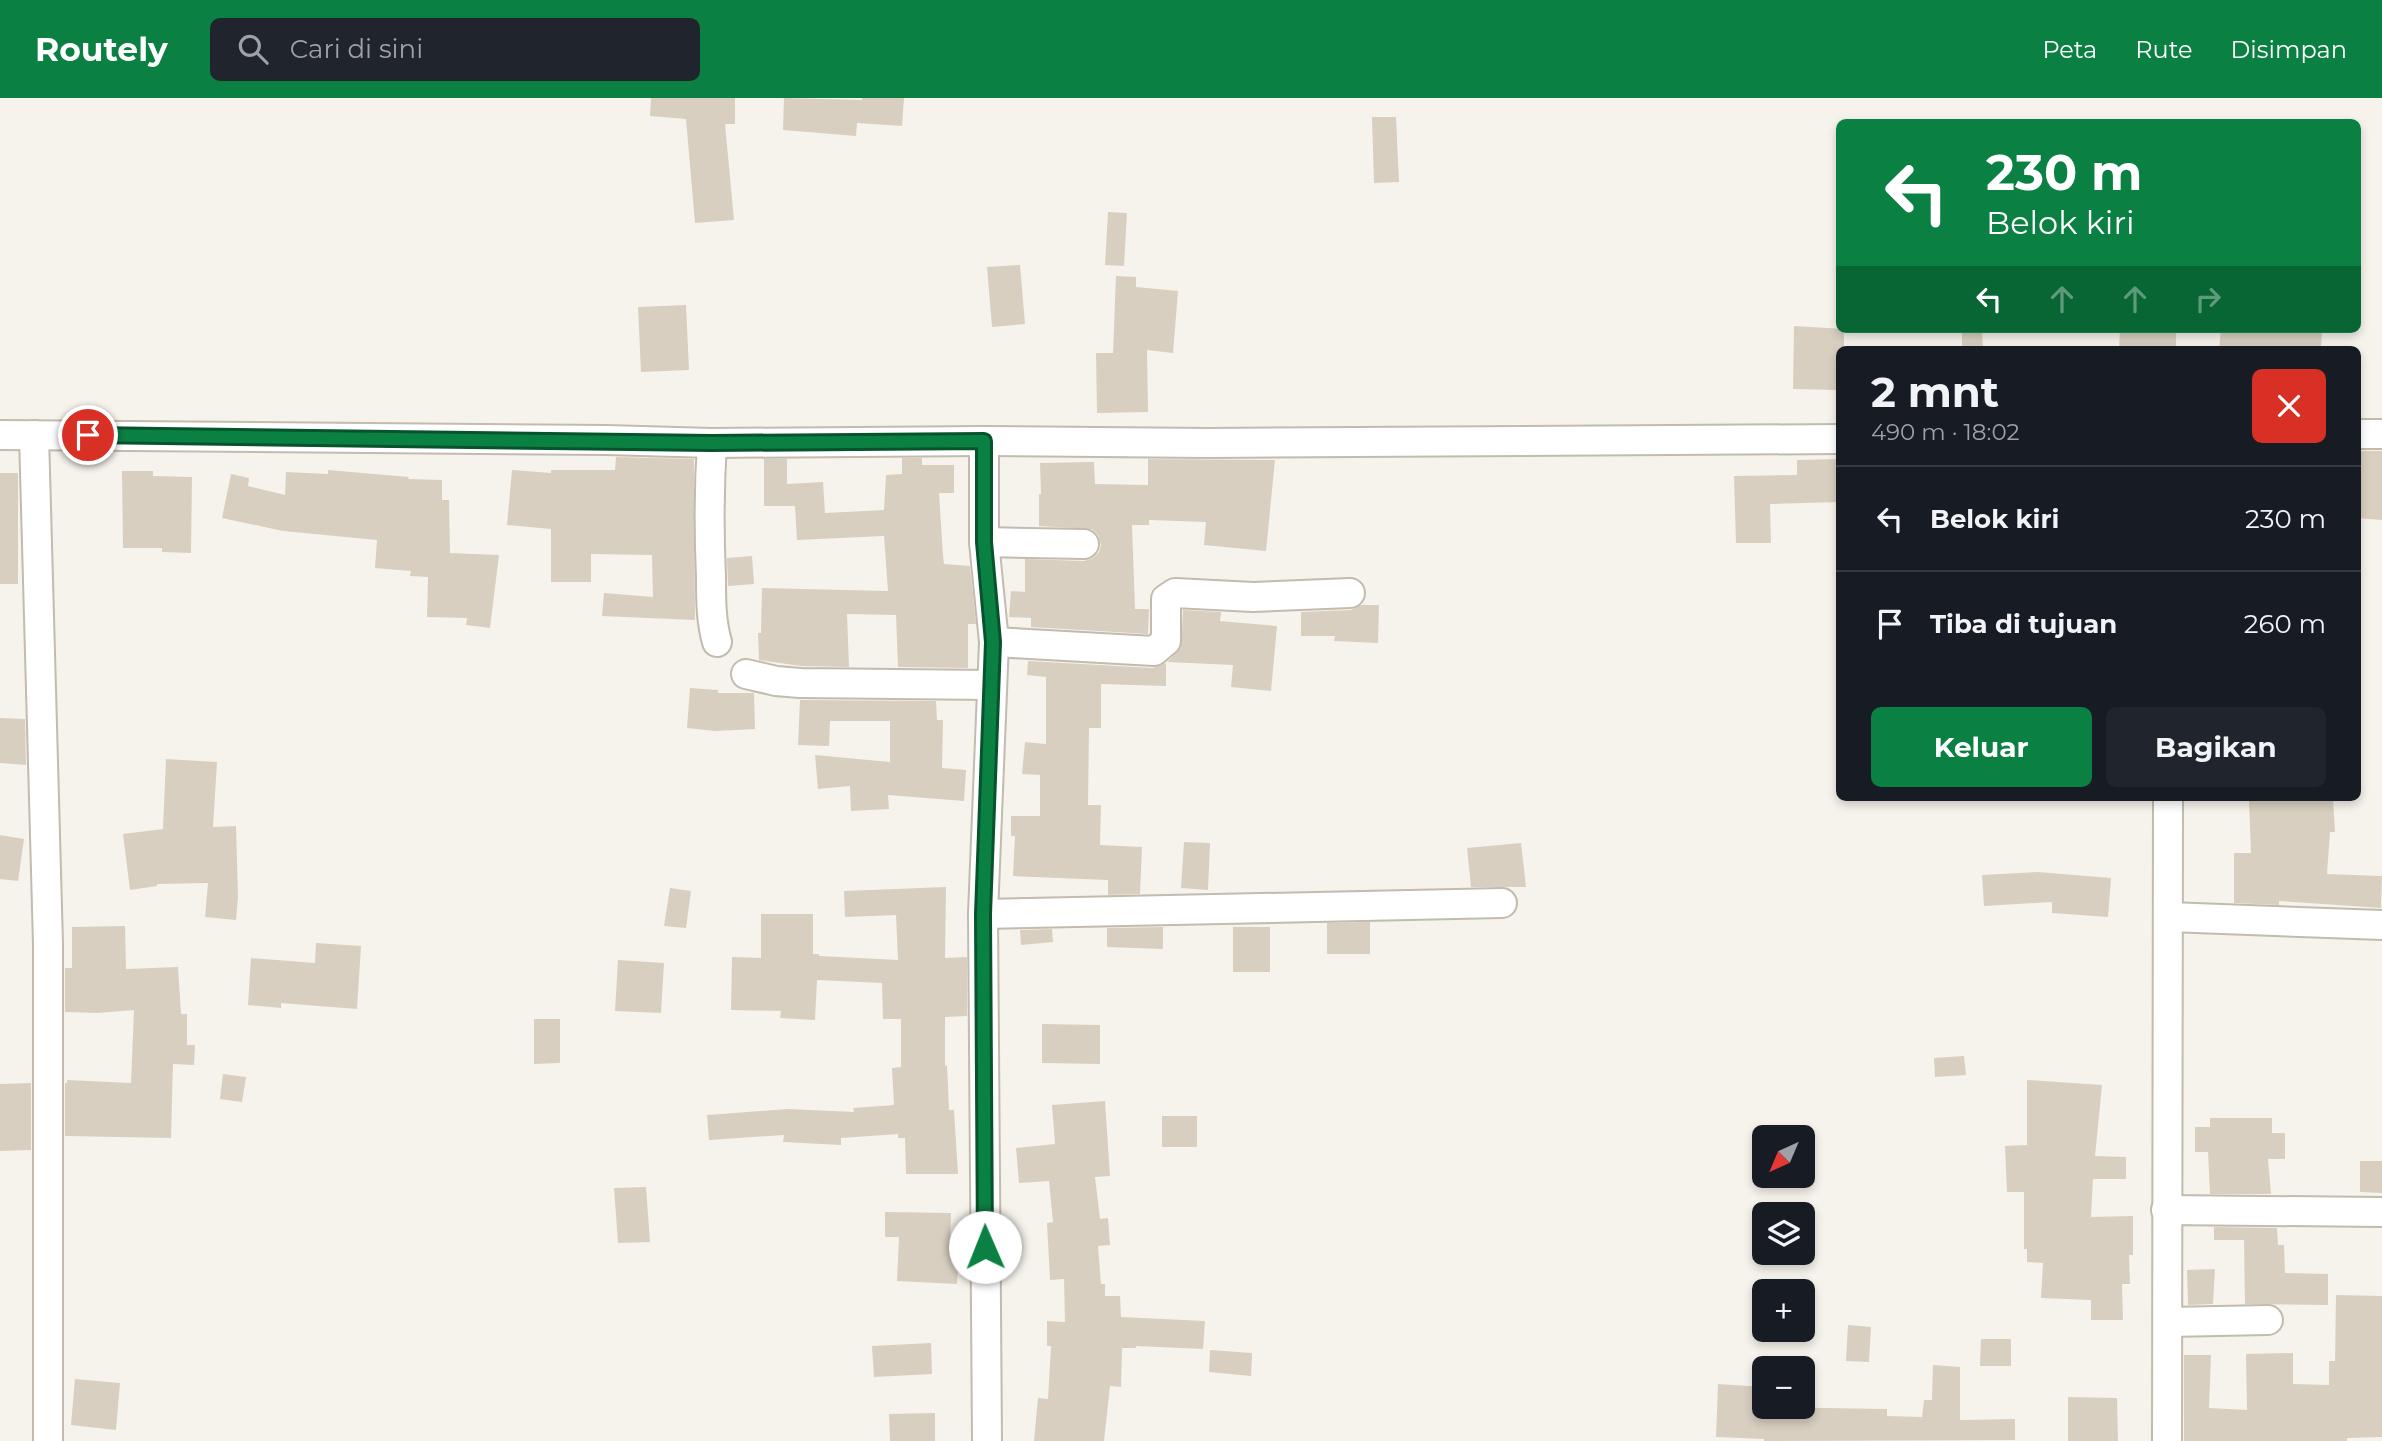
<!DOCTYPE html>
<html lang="id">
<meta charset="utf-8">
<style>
:root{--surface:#171b24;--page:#20242c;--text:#f1f3f6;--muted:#9ea1a6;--line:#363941;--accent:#0b8043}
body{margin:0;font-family:Montserrat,sans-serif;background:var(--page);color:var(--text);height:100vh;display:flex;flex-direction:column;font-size:26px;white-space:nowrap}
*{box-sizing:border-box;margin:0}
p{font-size:23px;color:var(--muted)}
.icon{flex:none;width:38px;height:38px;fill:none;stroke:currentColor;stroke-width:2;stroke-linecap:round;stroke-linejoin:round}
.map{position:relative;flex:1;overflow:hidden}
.panel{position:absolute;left:1836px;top:248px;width:525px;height:455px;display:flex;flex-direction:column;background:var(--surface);border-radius:10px;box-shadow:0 4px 10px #0003}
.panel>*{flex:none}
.guide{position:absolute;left:1836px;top:21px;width:525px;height:214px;border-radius:10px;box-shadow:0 4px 10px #0003;background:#0b8043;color:#fff;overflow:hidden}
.needle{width:46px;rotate:224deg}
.buttons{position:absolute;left:1752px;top:1027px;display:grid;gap:14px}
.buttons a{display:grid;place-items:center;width:63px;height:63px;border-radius:10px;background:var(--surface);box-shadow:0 4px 10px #0003;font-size:35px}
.pin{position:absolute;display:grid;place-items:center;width:60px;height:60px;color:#fff;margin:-30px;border:4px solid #fff;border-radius:50%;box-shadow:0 2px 7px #0007}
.me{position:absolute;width:77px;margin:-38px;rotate:359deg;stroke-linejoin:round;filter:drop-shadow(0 0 5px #0008)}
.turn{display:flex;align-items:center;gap:24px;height:147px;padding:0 35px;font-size:32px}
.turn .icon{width:91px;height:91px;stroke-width:2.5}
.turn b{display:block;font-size:49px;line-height:60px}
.lanes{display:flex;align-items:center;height:66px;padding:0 35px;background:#0003;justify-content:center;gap:35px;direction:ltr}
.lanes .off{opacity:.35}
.round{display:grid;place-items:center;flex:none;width:74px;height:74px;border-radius:10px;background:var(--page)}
.summary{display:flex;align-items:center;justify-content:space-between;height:119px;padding:0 35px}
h1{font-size:42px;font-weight:700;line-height:52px}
.cta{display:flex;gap:14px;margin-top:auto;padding:14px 35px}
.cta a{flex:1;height:80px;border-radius:10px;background:var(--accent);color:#fff;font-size:28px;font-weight:700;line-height:80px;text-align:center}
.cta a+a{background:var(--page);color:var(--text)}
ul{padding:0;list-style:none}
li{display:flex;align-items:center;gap:21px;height:105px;padding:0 35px;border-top:2px solid var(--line)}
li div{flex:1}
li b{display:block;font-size:26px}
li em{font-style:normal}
header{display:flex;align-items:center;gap:42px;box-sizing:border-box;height:98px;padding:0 35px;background:var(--accent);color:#fff}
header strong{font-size:33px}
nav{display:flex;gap:38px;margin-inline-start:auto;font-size:24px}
.search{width:490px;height:63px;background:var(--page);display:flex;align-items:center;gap:18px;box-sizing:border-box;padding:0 24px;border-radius:10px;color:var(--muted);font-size:26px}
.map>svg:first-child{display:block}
.building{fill:#d8cfc1}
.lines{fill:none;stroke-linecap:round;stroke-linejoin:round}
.minor-casing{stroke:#c2bbae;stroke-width:32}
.minor{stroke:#fff;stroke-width:28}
.route-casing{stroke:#07532c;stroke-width:18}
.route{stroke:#0b8043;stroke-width:12}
</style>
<header>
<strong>Routely</strong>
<div class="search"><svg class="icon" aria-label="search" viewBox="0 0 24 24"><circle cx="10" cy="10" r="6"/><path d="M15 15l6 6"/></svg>Cari di sini</div>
<nav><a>Peta</a><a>Rute</a><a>Disimpan</a></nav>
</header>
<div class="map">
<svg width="2382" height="1343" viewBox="0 0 2382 1343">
<rect width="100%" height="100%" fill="#f6f3ec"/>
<g class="building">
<polygon points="651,0 735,0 735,26 725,26 734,122 695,125 686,21 650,18"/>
<polygon points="784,0 862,2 862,0 904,0 902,28 857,25 856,38 783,32"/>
<polygon points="1372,19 1396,19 1399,84 1374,85"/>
<polygon points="1108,114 1127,115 1124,168 1105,167"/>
<polygon points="1020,167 1025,226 992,229 987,169"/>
<polygon points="1116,178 1136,179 1136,189 1178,193 1173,255 1147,252 1148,314 1097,315 1096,255 1113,255"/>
<polygon points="686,207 689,272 641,274 638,209"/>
<polygon points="1794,228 1844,231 1844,252 1839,252 1838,260 1837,292 1793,291"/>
<polygon points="1962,231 1982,231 1983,252 1962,252"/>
<polygon points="2120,231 2176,233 2176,252 2119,252"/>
<polygon points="2221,231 2265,233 2265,231 2322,232 2321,252 2219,252"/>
<polygon points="2357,353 2382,353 2382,422 2357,420"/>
<polygon points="616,359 694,361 695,522 602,518 604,495 653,499 652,457 591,456 591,484 551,484 551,431 507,427 512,372 551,375 551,372 615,372"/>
<polygon points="902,360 922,360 922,367 954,367 954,395 939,395 943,458 944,466 970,468 976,526 968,526 968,570 898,569 896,517 847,516 849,569 801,568 759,562 758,535 761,535 762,490 888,493 884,438 797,442 795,408 764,408 764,361 787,361 787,386 823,384 825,415 884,412 886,377 902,376"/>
<polygon points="1148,361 1275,362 1266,453 1204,447 1206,424 1149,422 1149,427 1132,427 1135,511 1149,511 1148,536 1031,529 1031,520 1009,519 1011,493 1025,494 1025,461 1084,463 1093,460 1099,454 1101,447 1098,437 1092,431 1039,428 1039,396 1041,396 1040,365 1094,364 1095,386 1148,387"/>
<polygon points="1839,361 1839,404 1770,406 1771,445 1736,445 1734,378 1797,377 1797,362"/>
<polygon points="328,372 409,379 408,381 442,382 442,402 449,402 450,455 499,457 490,530 466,527 467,520 427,519 428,479 410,478 411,473 375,470 377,442 283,433 222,420 231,376 249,380 248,388 285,397 286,374 328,376"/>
<polygon points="122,373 153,373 153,378 192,379 191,455 162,454 162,450 123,450"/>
<rect x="0" y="375" width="18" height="111"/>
<polygon points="752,458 754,486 728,488 727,460"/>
<polygon points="1361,507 1379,507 1378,545 1334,543 1335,538 1301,538 1301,514 1351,512"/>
<polygon points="1183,512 1221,514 1220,523 1277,528 1271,593 1231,589 1233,567 1167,564 1181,550"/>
<polygon points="1028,563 1153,570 1166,565 1166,588 1101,586 1101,630 1089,630 1088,707 1101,707 1100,747 1142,749 1140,796 1108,797 1108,782 1013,778 1015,738 1011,738 1011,718 1040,718 1040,677 1022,676 1025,644 1046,646 1046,579 1027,577"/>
<polygon points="690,590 718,592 718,595 754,595 755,631 715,633 687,630"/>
<polygon points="800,602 936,603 937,622 943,622 942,670 966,672 964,703 888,697 889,711 851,713 850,688 818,691 815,657 890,664 890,623 830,623 829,648 798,647"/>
<polygon points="0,620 25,621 26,667 0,665"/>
<polygon points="166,661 217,664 213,729 236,728 238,799 236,822 205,819 208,785 157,786 157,788 130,792 123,736 163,731"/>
<polygon points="2333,700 2335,734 2330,734 2327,776 2382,778 2381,810 2279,803 2279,807 2234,805 2234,755 2251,755 2249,703"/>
<polygon points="0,737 24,741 18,783 0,781"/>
<polygon points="1184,744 1210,745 1208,792 1181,790"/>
<polygon points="1521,745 1526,789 1471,789 1467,750"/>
<polygon points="2038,774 2111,780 2108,819 2052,815 2052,804 1984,808 1982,777"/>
<polygon points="946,789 945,860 967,859 967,918 945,919 945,968 947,967 949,1012 954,1012 958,1076 906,1076 905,1040 898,1040 898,1036 841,1040 841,1047 783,1044 784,1037 709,1042 707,1017 788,1011 854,1014 853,1010 894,1007 892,970 901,969 901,921 883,921 882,885 817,882 815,922 780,920 781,913 731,912 732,859 761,860 761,816 813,816 813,856 819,856 819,858 898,862 896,817 845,819 844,793"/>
<polygon points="670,790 691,793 686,830 664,828"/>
<polygon points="1370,824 1370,856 1327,856 1327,825"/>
<polygon points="125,828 126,871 178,869 181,916 187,916 187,947 195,947 194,967 173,966 171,1040 65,1038 65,985 67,985 67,982 131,985 134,912 98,915 65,914 65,870 72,870 72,829"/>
<polygon points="1163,829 1163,851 1107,849 1107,830"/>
<rect x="1233" y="829" width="37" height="45"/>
<polygon points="1052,831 1053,844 1021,847 1020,832"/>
<polygon points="316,845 361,848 357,911 281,905 281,910 248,907 251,860 315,865"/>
<polygon points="618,862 664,865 661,915 615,913"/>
<polygon points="534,921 560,921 560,965 534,966"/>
<polygon points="1042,926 1100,927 1100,966 1042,965"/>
<polygon points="1964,958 1966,977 1935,979 1934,960"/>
<polygon points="223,976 246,979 242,1004 220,1001"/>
<polygon points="2027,982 2102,987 2095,1058 2126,1059 2126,1081 2093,1081 2091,1119 2133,1118 2133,1157 2129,1157 2130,1186 2122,1186 2123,1222 2091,1222 2091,1202 2041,1200 2043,1165 2027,1164 2027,1151 2024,1151 2024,1094 2007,1094 2005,1048 2027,1047"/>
<polygon points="31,985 31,1052 0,1053 0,986"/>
<polygon points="1105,1003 1110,1078 1095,1079 1100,1121 1108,1120 1110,1147 1098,1148 1101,1186 1105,1186 1105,1198 1120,1198 1121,1219 1205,1223 1203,1251 1136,1248 1136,1250 1122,1250 1121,1289 1110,1288 1104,1343 1034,1343 1038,1300 1048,1301 1051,1248 1047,1248 1047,1223 1065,1224 1064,1181 1050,1182 1047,1125 1053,1124 1049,1083 1019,1085 1016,1050 1055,1046 1052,1007"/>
<rect x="1162" y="1018" width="35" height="31"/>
<polygon points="2210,1020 2272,1020 2272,1035 2285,1035 2285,1061 2268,1061 2271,1096 2210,1096 2208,1054 2195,1054 2195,1029 2210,1029"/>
<polygon points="2360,1063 2382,1063 2382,1095 2360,1094"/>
<polygon points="646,1089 650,1144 618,1145 614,1090"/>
<polygon points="885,1114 951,1115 950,1156 959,1156 957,1186 897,1183 899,1139 885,1139"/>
<polygon points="2214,1129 2277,1130 2278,1147 2284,1147 2285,1175 2328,1176 2328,1207 2245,1206 2244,1142 2214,1142"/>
<polygon points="2215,1171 2213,1206 2188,1207 2187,1172"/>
<polygon points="2336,1197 2382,1198 2382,1339 2347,1340 2347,1343 2184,1343 2184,1257 2211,1257 2209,1310 2247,1312 2246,1256 2293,1255 2293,1286 2329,1287 2329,1263 2335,1263"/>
<polygon points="1848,1227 1871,1229 1869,1264 1846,1263"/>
<polygon points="1981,1241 2011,1241 2011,1268 1980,1268"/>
<polygon points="931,1245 932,1276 874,1279 872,1248"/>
<polygon points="1210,1252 1252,1255 1251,1278 1209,1274"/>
<polygon points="1933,1267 1960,1269 1960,1322 2015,1321 2015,1342 1764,1343 1764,1341 1716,1339 1718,1286 1764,1289 1764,1309 1887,1311 1887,1318 1922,1319 1924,1302 1932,1302"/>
<polygon points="75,1281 120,1285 116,1332 71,1327"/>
<polygon points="2068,1299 2117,1300 2118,1343 2068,1343"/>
<polygon points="935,1315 935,1343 890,1343 889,1316"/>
</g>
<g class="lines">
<g class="minor-casing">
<g id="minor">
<polyline points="2357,336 2382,336"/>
<polyline points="0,337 606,342 712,345 984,343 1208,345 1839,341"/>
<polyline points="34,337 48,846 48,1343"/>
<polyline points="984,343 984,444 994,544 983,816 987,1343"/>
<path d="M 712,345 C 709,390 709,434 711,480 C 711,502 711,523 717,544"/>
<polyline points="984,444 1084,446"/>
<polyline points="994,544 1154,553 1166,543 1166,501 1175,495 1253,499 1350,495"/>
<polyline points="746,576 776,583 800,585 991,587"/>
<polyline points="983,816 1502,805"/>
<polyline points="2169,819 2382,827"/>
<polyline points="2166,1112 2382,1114"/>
<polyline points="2168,1224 2268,1222"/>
<polyline points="2167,1343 2168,700"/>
</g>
</g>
<use href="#minor" class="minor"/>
</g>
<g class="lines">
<g class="route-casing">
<polyline id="route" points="88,337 712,345 984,343 984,444 993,544 983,816 985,1149"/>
</g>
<use href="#route" class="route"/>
</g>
</svg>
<div class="buttons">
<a><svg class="needle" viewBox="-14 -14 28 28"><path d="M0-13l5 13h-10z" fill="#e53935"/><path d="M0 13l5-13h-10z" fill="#9ea1a6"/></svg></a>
<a><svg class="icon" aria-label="layers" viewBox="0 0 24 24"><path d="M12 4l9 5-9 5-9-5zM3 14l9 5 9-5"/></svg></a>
<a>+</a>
<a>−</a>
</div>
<div class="pin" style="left:88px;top:337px;background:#d93025"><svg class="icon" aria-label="arrive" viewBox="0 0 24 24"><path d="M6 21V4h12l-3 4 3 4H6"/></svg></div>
<svg class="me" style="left:985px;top:1149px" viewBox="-20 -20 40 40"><circle r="19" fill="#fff"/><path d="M0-13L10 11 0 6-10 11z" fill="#0b8043"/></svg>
<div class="guide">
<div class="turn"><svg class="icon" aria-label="left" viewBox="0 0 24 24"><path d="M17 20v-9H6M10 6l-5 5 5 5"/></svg><div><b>230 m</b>Belok kiri</div></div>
<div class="lanes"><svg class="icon" aria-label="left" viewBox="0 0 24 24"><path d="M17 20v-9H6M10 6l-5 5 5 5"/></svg><svg class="icon off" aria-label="ahead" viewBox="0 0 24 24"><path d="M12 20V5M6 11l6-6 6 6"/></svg><svg class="icon off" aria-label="ahead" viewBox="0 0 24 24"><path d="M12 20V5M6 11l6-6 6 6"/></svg><svg class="icon off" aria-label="right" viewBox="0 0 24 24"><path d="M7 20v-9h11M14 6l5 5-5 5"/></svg></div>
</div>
<section class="panel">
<div class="summary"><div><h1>2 mnt</h1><p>490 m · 18:02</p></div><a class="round" style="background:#d93025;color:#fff"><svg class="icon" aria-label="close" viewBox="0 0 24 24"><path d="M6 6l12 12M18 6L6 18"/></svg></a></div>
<ul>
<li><svg class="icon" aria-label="left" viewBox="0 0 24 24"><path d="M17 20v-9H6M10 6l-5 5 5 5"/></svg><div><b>Belok kiri</b></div><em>230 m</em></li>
<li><svg class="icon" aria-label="arrive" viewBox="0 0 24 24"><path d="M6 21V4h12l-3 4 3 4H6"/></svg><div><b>Tiba di tujuan</b></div><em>260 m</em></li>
</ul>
<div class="cta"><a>Keluar</a><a>Bagikan</a></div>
</section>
</div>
